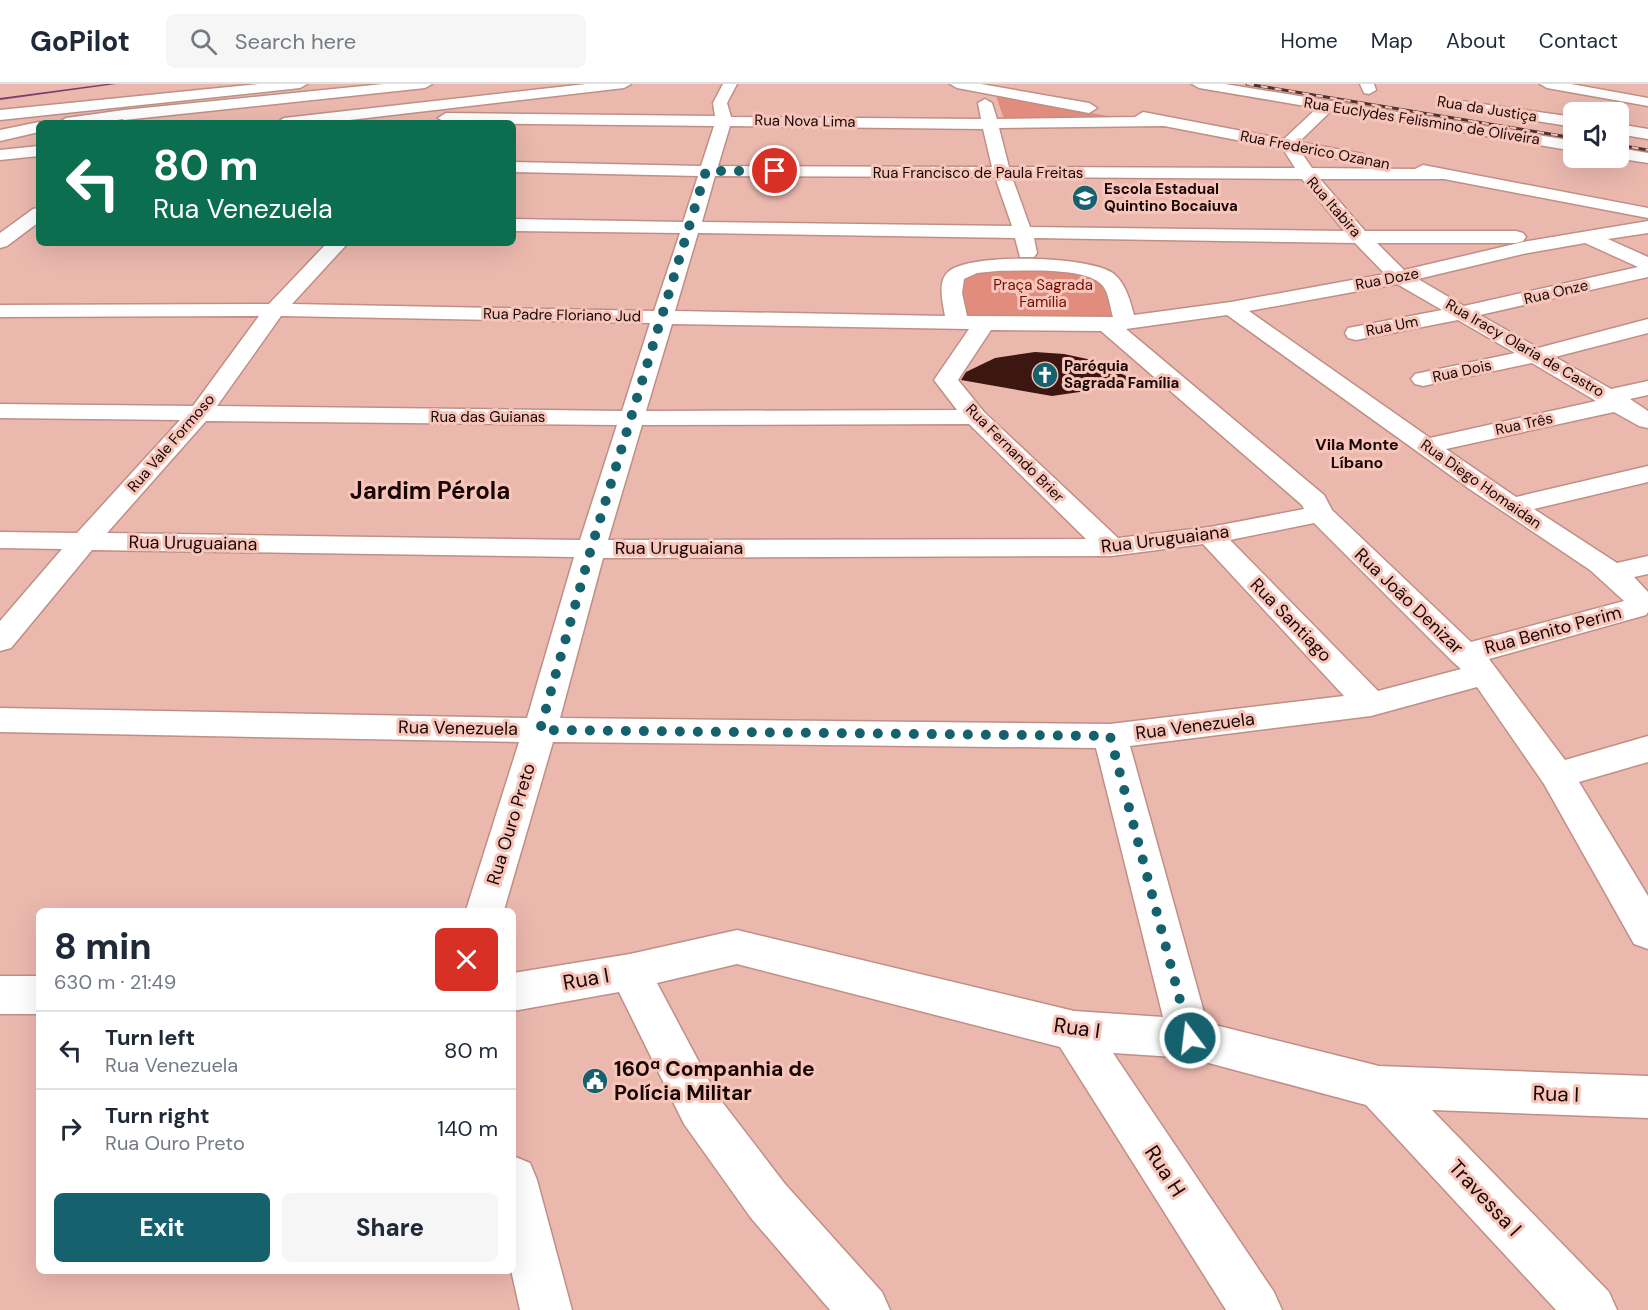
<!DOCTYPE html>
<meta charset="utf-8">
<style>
:root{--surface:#fff;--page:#f6f6f7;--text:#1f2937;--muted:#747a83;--line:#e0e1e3;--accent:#16616e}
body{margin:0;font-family:"DM Sans",sans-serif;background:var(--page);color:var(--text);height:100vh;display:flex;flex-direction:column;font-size:22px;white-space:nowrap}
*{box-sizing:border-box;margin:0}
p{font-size:20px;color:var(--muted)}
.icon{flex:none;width:33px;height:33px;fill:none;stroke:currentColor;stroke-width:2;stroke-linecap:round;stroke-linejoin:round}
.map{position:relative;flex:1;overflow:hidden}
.panel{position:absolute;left:36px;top:824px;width:480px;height:366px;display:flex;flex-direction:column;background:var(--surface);border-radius:9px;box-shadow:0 6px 24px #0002}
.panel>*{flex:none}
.guide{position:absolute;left:36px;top:36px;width:480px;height:126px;border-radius:9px;box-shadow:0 6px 24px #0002;background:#0b6e4f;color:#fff;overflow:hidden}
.tools{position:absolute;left:1563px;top:18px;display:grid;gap:12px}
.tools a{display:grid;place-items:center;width:66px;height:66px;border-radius:9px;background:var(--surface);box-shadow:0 6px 24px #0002;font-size:30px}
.pin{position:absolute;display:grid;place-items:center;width:51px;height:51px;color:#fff;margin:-26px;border:3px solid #fff;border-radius:50%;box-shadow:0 2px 6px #0007}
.me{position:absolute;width:66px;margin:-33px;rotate:345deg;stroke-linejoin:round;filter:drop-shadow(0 0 4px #0008)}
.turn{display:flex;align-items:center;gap:21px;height:126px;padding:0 18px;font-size:27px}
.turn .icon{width:78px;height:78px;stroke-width:2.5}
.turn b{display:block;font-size:42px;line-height:51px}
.round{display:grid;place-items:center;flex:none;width:63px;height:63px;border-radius:9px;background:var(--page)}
.head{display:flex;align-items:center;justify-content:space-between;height:102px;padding:0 18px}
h1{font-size:36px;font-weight:800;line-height:45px}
.primary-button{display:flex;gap:12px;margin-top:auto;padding:12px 18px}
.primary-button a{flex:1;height:69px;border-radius:9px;background:var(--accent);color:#fff;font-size:24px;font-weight:800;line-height:69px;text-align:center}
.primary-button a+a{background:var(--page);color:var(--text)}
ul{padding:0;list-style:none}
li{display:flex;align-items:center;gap:18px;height:78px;padding:0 18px;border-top:2px solid var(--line)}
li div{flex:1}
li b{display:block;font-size:22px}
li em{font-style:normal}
header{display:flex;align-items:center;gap:36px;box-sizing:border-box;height:84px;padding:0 30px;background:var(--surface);border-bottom:2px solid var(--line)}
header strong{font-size:28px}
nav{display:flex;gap:33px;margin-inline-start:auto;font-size:21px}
.search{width:420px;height:54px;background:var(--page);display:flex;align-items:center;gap:15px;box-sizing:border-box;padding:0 21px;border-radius:9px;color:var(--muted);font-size:22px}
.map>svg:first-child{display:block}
.green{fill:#e18c7c}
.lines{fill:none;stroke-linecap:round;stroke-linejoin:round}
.stream{fill:#7b3e6f;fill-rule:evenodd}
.building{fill:#3c1610}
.minor-casing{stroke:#bf8f85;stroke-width:3}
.major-casing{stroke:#bf8f85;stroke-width:3}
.highway-casing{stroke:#bf8f85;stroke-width:3}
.minor{fill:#fff;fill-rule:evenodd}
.major{fill:#fff;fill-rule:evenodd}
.highway{fill:#fff;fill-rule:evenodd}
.rail-casing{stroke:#4d342f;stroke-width:3}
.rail{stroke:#f8c5ba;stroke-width:2;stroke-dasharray:7;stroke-linecap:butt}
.route{stroke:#16616e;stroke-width:10;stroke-dasharray:0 18}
.labels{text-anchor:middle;stroke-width:6;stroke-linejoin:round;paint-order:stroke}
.far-street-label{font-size:15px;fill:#180805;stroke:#f8c5ba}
.far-poi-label{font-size:15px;font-weight:bold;fill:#180805;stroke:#f8c5ba;text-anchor:start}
.far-park-label{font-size:15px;fill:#720d00;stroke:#f8c5ba}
.far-neighbourhood-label{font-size:16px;font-weight:bold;fill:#180805;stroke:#f8c5ba}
.street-label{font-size:18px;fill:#180805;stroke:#f8c5ba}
.near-street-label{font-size:21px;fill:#180805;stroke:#f8c5ba}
.near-poi-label{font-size:21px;font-weight:bold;fill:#180805;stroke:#f8c5ba;text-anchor:start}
.district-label{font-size:24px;font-weight:bold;fill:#180805;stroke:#f8c5ba}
</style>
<header>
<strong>GoPilot</strong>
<div class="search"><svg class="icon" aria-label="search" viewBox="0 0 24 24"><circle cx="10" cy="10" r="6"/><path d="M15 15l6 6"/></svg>Search here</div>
<nav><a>Home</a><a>Map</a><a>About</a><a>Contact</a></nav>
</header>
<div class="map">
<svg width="1648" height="1226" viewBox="0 0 1648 1226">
<rect width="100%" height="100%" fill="#ebb8ae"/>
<g class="green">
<polygon points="996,12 1125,35 1004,35"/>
<polygon points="979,186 1062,186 1103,196 1115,234 967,232 960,194"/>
</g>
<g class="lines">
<polygon class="stream" points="106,0 116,0 0,16 0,14"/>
</g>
<polygon class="building" points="1035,268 1064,270 1092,276 1141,299 1052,312 961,296 966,288 995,274"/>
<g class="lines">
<g class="minor-casing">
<g id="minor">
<polygon points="586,0 631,0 624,4 324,39 276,39 284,34"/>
<path d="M 723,0 L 737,0 L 727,19 L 731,33 L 981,35 L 978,19 L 985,15 L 992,19 L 997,35 L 1135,33 L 1143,28 L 1284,55 L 1317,24 L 1199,4 L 1192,0 L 1225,0 L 1574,57 L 1574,67 L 1332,26 L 1299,58 L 1363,70 L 1371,75 L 1363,80 L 1301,68 L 1312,84 L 1415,85 L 1423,81 L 1648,124 L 1648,134 L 1444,95 L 1320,95 L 1365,147 L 1516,147 L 1523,149 L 1526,153 L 1523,157 L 1516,159 L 1377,159 L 1404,186 L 1523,158 L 1648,137 L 1648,149 L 1608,155 L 1648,173 L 1648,193 L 1480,231 L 1538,264 L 1648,235 L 1648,249 L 1555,273 L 1611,305 L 1648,297 L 1648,311 L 1630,315 L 1648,327 L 1648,344 L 1639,342 L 1614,328 L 1446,365 L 1516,413 L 1648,382 L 1648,398 L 1534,425 L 1617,479 L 1648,472 L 1648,490 L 1634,493 L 1648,508 L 1648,528 L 1646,531 L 1489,575 L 1565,676 L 1648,652 L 1648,678 L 1579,698 L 1648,812 L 1648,865 L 1634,860 L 1544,700 L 1477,603 L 1371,632 L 1130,662 L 1207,939 L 1379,982 L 1648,992 L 1648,1034 L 1432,1026 L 1609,1208 L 1617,1226 L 1556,1226 L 1366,1021 L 1190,974 L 1113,969 L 1274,1208 L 1282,1226 L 1226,1226 L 1060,963 L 737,880 L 657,899 L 716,1010 L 785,1100 L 882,1208 L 890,1226 L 830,1226 L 751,1134 L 684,1040 L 619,908 L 513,927 L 513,889 L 630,870 L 737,846 L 1074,927 L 1163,933 L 1096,664 L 553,658 L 504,826 L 466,826 L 519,658 L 0,648 L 0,624 L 527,634 L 574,473 L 92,466 L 11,564 L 0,567 L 0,537 L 62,465 L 0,464 L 0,448 L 77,449 L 180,336 L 0,334 L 0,320 L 193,322 L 259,232 L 0,233 L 0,221 L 269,220 L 327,159 L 348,159 L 292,220 L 654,227 L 680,149 L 513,147 L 513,135 L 683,138 L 698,92 L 513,88 L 513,78 L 701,82 L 714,42 L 446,39 L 438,34 L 446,29 L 715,32 L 713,19 ZM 730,42 L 983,45 L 992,83 L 718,82 ZM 1164,42 L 1283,65 L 1295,84 L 1009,83 L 999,44 ZM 715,92 L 995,93 L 1012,142 L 702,138 ZM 1012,93 L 1302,95 L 1344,147 L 1030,143 ZM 698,149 L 1015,154 L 1020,173 L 1034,173 L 1037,169 L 1034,154 L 1355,159 L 1385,190 L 1231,218 L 1134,231 C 1130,217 1126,200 1114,190 C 1093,172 969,168 948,188 C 937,198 943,219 945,232 L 675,227 ZM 1585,159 L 1638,183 L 1464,222 L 1418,195 L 1523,170 ZM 997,187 C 1020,187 1088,182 1103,202 C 1109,210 1110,223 1113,233 L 967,232 L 962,209 L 964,195 L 977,189 ZM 1397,200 L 1442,226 L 1348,244 L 1345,249 L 1348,254 L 1356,256 L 1458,236 L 1515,269 L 1415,290 L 1411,295 L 1415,300 L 1423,302 L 1532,279 L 1596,317 L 1430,354 L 1249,227 ZM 1227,231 L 1468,404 L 1590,486 L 1624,517 L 1471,558 L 1332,426 L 1324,411 L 1126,245 ZM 281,232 L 650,239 L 622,327 L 217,322 ZM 672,240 L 969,245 L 934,296 L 957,326 L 646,327 ZM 991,246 L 1101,247 L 1302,421 L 1304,425 L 1210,443 L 1118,454 L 984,328 L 958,296 ZM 206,337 L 617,341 L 580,456 L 107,449 ZM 969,340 L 1086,455 L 608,456 L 642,341 ZM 1314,439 L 1453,578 L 1461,585 L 1378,607 L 1230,456 ZM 1203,460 L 1344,612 L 1110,640 L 560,634 L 603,474 L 1111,472 Z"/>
<polygon points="950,0 981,0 1089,19 1097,24 1089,29 957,4"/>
<polygon points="1360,0 1374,0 1376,6 1369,10 1364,9"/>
<polygon points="1540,0 1571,0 1648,14 1648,22 1547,4"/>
<polygon points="1461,17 1574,33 1574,43 1456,24 1454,21"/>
<polygon points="124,26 129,28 132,31 129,34 99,39 58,39 66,34"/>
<polygon points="39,38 42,39 39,39 39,48 0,57 0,46"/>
<polygon points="1618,40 1648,45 1648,55 1618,50"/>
<polygon points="39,62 39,72 0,76 0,66"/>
<polygon points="1618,64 1648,69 1648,79 1616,74 1618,74"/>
<polygon points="39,124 39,138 7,162 0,164 0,149 33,125"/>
<rect x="0" y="892" width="39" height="38"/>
<polygon points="513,1072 530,1079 537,1096 572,1226 520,1226 511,1186 513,1186"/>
</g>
</g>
<g class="major-casing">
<polygon id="major" points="383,0 432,0 425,4 124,36 116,31 124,26"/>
</g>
<g class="highway-casing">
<polygon id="highway" points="258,0 307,0 300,4 0,36 0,26"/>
</g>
<use href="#minor" class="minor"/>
<use href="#major" class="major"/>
<use href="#highway" class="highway"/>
<g class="rail-casing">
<g id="rail">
<polyline points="1247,0 1574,54"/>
<polyline points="1618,61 1648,66"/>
</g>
</g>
<use href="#rail" class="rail"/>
</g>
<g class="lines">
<polyline class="route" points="775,87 706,87 591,465 540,646 1110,652 1190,954"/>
</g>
<defs>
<g id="school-disc" transform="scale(1.35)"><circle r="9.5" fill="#16616e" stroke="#f8c5ba"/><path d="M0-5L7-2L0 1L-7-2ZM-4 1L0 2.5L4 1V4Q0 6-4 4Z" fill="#fff"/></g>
<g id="church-disc" transform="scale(1.35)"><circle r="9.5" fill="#16616e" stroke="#f8c5ba"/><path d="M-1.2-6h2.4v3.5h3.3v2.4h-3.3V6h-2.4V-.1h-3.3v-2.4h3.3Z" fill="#fff"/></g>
<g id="civic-disc" transform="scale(1.35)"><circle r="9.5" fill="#16616e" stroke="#f8c5ba"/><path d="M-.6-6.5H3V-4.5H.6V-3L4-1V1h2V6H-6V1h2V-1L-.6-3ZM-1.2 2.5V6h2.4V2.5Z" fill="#fff"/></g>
</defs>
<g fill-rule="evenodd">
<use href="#school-disc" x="1085" y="114"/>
<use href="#church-disc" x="1045" y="291"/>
<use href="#civic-disc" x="595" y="997"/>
</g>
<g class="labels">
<g class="far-street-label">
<text transform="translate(1487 25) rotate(9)" y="5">Rua da Justiça</text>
<text transform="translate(805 37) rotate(1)" y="5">Rua Nova Lima</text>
<text transform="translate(1422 37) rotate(9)" y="5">Rua Euclydes Felismino de Oliveira</text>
<text transform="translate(1315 66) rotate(11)" y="5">Rua Frederico Ozanan</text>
<text x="978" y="94">Rua Francisco de Paula Freitas</text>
<text transform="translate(1334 123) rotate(49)" y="5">Rua Itabira</text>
<text transform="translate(1387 195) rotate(-11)" y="5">Rua Doze</text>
<text transform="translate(1556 208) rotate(-13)" y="5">Rua Onze</text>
<text transform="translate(562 231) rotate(1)" y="5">Rua Padre Floriano Jud</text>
<text transform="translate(1392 242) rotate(-11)" y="5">Rua Um</text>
<text transform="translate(1525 264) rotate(30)" y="5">Rua Iracy Olaria de Castro</text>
<text transform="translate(1462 287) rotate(-12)" y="5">Rua Dois</text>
<text x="488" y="338">Rua das Guianas</text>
<text transform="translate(1524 340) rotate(-12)" y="5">Rua Três</text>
<text transform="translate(171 359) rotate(-49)" y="5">Rua Vale Formoso</text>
<text transform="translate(1015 369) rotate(45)" y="5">Rua Fernando Brier</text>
<text transform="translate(1481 400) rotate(35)" y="5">Rua Diego Homaidan</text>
</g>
<g class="far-poi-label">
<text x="1104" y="110">Escola Estadual<tspan x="1104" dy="17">Quintino Bocaiuva</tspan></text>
<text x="1064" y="287">Paróquia<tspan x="1064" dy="17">Sagrada Família</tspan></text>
</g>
<g class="far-park-label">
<text x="1043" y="206">Praça Sagrada<tspan x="1043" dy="17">Família</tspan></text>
</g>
<g class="far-neighbourhood-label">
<text x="1357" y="366">Vila Monte<tspan x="1357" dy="18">Líbano</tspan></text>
</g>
<g class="street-label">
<text transform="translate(1165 455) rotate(-7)" y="6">Rua Uruguaiana</text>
<text transform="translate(193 459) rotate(1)" y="6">Rua Uruguaiana</text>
<text x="679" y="470">Rua Uruguaiana</text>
<text transform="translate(1409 517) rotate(44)" y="6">Rua João Denizar</text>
<text transform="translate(1291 536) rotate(46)" y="6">Rua Santiago</text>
<text transform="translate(1553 546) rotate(-15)" y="6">Rua Benito Perim</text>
<text transform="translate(1195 642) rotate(-7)" y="6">Rua Venezuela</text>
<text transform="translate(458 644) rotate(1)" y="6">Rua Venezuela</text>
<text transform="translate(511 740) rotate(-73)" y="6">Rua Ouro Preto</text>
</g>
<g class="near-street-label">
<text transform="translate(586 895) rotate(-10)" y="7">Rua I</text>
<text transform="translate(1077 944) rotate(8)" y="7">Rua I</text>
<text transform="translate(1556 1010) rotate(2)" y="7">Rua I</text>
<text transform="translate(1165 1087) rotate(57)" y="7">Rua H</text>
<text transform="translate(1485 1114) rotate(47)" y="7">Travessa I</text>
</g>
<g class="near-poi-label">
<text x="614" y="992">160ª Companhia de<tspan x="614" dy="24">Polícia Militar</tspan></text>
</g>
<g class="district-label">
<text x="430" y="415">Jardim Pérola</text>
</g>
</g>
</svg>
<div class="tools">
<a><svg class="icon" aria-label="sound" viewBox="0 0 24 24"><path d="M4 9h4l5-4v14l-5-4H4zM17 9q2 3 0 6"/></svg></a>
</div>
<div class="pin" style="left:775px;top:87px;background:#d93025"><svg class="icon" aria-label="arrive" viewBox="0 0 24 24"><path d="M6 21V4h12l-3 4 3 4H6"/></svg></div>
<svg class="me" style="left:1190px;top:954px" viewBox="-20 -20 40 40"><circle r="17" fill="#16616e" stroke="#fff" stroke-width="3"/><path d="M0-11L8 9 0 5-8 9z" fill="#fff"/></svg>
<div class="guide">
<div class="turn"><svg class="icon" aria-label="left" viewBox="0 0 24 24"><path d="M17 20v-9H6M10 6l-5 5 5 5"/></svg><div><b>80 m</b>Rua Venezuela</div></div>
</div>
<section class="panel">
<div class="head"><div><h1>8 min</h1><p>630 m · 21:49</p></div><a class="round" style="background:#d93025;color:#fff"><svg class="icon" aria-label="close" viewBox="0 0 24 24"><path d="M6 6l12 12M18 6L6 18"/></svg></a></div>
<ul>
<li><svg class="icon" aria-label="left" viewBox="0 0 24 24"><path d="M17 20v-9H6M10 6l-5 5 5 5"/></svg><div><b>Turn left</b><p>Rua Venezuela</p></div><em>80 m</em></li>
<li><svg class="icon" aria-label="right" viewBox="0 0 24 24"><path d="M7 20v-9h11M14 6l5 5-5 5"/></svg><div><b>Turn right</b><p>Rua Ouro Preto</p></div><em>140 m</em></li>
</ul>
<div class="primary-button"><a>Exit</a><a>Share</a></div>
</section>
</div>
